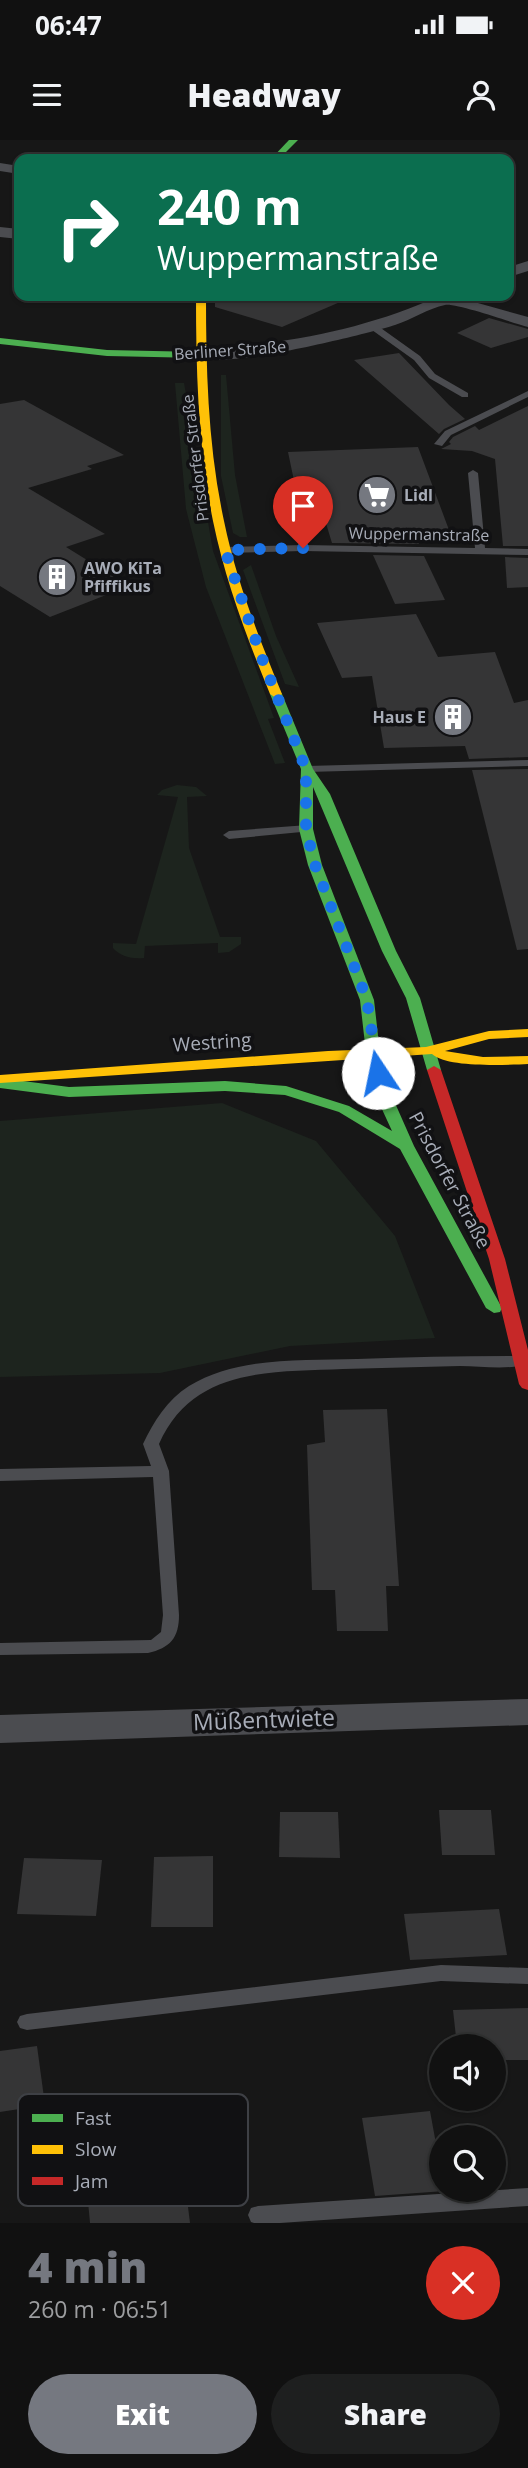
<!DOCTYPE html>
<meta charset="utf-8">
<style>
:root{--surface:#111;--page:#1e1f1f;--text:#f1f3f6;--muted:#9c9d9f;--line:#303131;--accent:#757880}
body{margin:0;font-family:"Open Sans",sans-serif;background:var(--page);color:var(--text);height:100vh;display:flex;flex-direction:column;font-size:26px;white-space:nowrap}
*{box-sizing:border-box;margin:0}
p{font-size:23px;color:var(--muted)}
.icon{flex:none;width:38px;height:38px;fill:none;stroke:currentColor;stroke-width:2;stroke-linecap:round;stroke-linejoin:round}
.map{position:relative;height:2083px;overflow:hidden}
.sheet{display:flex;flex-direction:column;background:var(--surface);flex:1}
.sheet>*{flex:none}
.hud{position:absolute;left:14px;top:14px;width:500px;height:147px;border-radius:14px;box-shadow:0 2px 5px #0004,0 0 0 2px var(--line);background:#0b6e4f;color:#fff;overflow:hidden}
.controls{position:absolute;left:429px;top:1894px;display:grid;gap:14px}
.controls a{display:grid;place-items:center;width:77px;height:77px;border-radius:50%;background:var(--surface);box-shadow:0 2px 5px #0004,0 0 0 2px var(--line);font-size:35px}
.pin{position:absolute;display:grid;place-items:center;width:60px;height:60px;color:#fff;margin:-72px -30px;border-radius:50% 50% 50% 0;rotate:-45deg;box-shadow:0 0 7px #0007}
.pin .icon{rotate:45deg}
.me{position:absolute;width:77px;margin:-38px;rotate:349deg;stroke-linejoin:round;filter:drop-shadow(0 0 5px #0008)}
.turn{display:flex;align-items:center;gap:24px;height:147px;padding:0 28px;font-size:32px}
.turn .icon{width:91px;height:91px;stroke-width:2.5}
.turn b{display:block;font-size:49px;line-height:60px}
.round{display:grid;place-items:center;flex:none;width:74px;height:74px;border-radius:37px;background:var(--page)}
.headline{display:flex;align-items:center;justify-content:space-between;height:119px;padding:0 28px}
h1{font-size:42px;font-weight:800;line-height:52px;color:var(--accent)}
.primary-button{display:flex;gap:14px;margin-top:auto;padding:14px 28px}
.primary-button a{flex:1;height:80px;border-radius:42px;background:var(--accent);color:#fff;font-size:28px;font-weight:800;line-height:80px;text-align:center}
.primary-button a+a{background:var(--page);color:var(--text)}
.status{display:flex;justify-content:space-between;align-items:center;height:49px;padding:0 35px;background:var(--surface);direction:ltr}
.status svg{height:19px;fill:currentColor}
header{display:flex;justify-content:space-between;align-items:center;height:91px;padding:0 28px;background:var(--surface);font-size:32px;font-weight:800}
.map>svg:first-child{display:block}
.green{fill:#1d241e}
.building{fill:#353536}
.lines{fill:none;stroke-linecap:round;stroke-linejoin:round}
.lane{fill:#4b4c50;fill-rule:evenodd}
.street{fill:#4b4c50;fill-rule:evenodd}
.fast{fill:#4caf50;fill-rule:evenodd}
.slow{fill:#ffc107;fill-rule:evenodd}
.jam{fill:#c62828;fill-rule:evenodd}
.route{stroke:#1a73e8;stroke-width:12;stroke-dasharray:0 21.6}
.labels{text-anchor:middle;stroke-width:7;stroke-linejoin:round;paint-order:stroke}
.far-street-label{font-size:16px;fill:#a8adb8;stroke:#111113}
.far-poi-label{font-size:16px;font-weight:bold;fill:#a8adb8;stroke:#111113;text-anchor:start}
.street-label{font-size:19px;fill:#a8adb8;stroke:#111113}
.near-street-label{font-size:23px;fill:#a8adb8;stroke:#111113}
.key{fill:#111113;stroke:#3e4045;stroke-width:2}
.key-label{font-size:19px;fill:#a8adb8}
</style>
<div class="status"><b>06:47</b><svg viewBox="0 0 49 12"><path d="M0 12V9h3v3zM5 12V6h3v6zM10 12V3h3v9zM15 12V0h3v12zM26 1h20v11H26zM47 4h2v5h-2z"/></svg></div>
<header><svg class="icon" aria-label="menu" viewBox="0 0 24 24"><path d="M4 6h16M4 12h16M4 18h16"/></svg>Headway<svg class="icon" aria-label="person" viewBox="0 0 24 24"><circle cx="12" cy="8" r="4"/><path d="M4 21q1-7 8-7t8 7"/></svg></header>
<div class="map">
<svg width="528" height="2083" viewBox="0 0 528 2083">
<rect width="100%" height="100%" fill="#171717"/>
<g class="green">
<polygon points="221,235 226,235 235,335 247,397 240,397 233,393 221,336"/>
<polygon points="175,243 184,243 213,411 274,578 268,579 285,623 275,624 206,447 186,369"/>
<polygon points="251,425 276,496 299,547 285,544 243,430"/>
<path d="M 177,645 L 196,647 L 207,656 L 187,657 L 189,708 L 220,797 L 241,797 L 241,804 L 229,812 L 218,813 L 218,803 L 145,806 L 144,818 C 132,819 121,817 113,808 L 113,803 L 136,804 L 178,657 L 157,655 L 162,650 Z"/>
<polygon points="222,963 316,1001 395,1096 435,1198 290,1206 160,1233 0,1237 0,981"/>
</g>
<g class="building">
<polygon points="215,156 273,156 340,162 282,187 215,167"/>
<polygon points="489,178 528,189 528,197 491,208 457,193"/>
<polygon points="399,213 449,265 465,279 444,289 439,294 354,220"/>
<polygon points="24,260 124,315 87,326 92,329 28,348 105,394 66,407 129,446 50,477 0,446 0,264"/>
<polygon points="528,266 528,406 503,406 495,319 472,311 441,309 451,304 449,302 453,297 475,286 479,290"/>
<polygon points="418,307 452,398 416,399 419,404 332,403 317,354 297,355 288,312"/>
<polygon points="373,415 424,416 445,460 395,464"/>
<polygon points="505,417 528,418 528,447 507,448"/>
<polygon points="416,474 438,517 495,512 514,563 528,560 528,617 469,619 465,606 384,608 372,536 342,538 317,483"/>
<polygon points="528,629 528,809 517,810 472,630"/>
<polygon points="387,1269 399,1446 386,1446 388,1491 337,1491 335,1450 312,1450 307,1305 325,1302 323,1270"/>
<polygon points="439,1670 491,1670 495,1715 442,1715"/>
<polygon points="280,1672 338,1672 340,1718 279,1717"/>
<polygon points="213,1716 213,1787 151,1787 154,1717"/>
<polygon points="24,1718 102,1720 96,1776 17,1774"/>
<polygon points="499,1769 507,1815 410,1820 404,1774"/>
<polygon points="528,1868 528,1920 494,1920 494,1906 457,1906 453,1870"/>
<polygon points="37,1906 45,1965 0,1972 0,1911"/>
<polygon points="430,1971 441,2031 441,2049 445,2051 375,2056 362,1978"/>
<polygon points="179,1996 190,2083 90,2083 83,2007"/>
</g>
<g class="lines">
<g class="lane">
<polygon points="372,186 378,186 420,216 435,234 468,253 468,257 462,257 429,238 414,220 372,190"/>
<polygon points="528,251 528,257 451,295 442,306 434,304 445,291"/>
<polygon points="473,330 478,333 485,408 528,409 528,415 303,411 225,413 220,410 225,407 303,405 475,408 468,333"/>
<polygon points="528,620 528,626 307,632 301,629 307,626"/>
<polygon points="308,685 312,687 312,691 229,699 223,695 229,691"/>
<path d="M 518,1216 L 526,1221 L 523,1225 C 504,1230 480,1226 460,1226 C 421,1227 382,1228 343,1229 C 271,1232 193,1227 159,1304 L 169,1331 L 179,1475 C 179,1498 170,1508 148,1513 L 0,1515 L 0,1503 L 151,1500 L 161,1492 L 163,1475 L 153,1337 L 0,1341 L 0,1329 L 151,1326 L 143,1304 C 154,1281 167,1260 189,1246 C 238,1216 302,1221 357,1219 C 411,1217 464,1216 518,1216 Z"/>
<polygon points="441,1825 528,1828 528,1844 441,1841 27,1890 20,1888 17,1882 20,1876 27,1874"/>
<polygon points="528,2048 528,2066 280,2083 254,2083 251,2082 248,2075 251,2068 258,2066"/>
</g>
<g class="street">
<polygon points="0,23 19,26 19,34 0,31"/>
<polygon points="0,87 19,89 19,99 0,97"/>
<polygon points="528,121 528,131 509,137 509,127"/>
<path d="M 426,156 L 461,156 L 460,158 L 528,177 L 528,187 C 512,183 457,163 445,165 C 429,168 411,180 395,185 C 367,194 208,234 191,215 L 200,210 C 280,204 356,192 430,160 Z"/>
<polygon points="528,1559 528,1585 0,1603 0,1575"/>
</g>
<g class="fast">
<polygon points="289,0 298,0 279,19 271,19"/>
<polygon points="0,198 107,210 200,212 205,215 200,218 107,216 0,204"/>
<polygon points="276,550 282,554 313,629 330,654 396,811 420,858 441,930 434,934 427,930 406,858 382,811 313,647 313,689 322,725 374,860 380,913 391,954 414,1006 502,1168 500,1172 494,1173 486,1168 400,1009 339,972 285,955 225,951 69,957 0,948 0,938 69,947 225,941 286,946 349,966 392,991 375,954 366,913 360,860 308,725 299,689 301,629 270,554"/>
</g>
<g class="slow">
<path d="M 196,156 L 206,156 C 206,231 208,307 224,381 C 236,440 259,498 282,554 L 276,558 L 270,554 C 247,498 225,440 213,381 C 198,307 196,231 196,156 Z"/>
<path d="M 528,889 L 528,897 L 489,899 L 445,911 L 483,917 L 528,916 L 528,924 C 506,925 447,928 432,914 L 0,943 L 0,935 L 328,911 L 426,907 L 489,891 Z"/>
</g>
<polygon class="jam" points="434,926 441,930 505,1119 528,1210 528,1250 522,1248 519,1244 489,1119 427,930"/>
</g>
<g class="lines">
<polyline class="route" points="303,408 225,410 261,516 306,629 306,689 315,725 367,860 378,933"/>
</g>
<defs>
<g id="supermarket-disc" transform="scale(2.0125)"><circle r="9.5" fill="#757880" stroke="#111113"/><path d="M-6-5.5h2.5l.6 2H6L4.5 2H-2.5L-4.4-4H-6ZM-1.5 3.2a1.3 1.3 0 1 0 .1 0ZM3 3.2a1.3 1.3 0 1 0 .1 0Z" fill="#fff"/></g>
<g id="building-disc" transform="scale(2.0125)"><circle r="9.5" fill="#757880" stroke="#111113"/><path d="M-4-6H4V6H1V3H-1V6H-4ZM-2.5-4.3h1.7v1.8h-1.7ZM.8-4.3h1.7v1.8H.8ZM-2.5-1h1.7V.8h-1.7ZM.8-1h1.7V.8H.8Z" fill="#fff"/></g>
</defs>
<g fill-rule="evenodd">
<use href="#supermarket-disc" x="377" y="355"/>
<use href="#building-disc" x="57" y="437"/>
<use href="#building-disc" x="453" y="577"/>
</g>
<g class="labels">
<g class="far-street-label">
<text transform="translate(230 210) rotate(-4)" y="6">Berliner Straße</text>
<text transform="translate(195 318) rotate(-97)" y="6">Prisdorfer Straße</text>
<text transform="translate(419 394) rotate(1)" y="6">Wuppermanstraße</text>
</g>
<g class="far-poi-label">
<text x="404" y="361">Lidl</text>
<text x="84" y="434">AWO KiTa<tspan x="84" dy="18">Pfiffikus</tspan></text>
<text x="426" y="583" text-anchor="end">Haus E</text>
</g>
<g class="street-label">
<text transform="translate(212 902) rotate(-4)" y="7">Westring</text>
<text transform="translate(450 1040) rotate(62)" y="7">Prisdorfer Straße</text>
</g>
<g class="near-street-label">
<text transform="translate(264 1580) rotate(-2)" y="8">Müßentwiete</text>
</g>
</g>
<rect x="18" y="1954" width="230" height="112" rx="10" class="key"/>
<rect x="32" y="1974" width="31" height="8" fill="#4caf50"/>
<rect x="32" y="2005" width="31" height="9" fill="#ffc107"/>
<rect x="32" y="2037" width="31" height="8" fill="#c62828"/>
<g class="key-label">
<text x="75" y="1985">Fast</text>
<text x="75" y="2016">Slow</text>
<text x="75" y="2048">Jam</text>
</g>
</svg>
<div class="controls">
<a><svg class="icon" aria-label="sound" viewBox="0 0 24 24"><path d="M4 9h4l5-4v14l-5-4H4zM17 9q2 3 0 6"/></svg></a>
<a><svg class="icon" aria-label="search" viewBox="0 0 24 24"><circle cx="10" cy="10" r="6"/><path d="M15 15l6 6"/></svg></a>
</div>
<div class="pin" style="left:303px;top:408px;background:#d93025"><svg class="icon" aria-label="arrive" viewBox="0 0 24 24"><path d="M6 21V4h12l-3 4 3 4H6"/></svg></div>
<svg class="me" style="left:378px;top:933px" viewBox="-20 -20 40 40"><circle r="19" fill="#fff"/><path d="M0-13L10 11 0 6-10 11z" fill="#1a73e8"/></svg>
<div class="hud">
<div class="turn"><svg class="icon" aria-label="right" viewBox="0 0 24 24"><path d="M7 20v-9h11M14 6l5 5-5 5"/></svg><div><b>240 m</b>Wuppermanstraße</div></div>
</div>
</div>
<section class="sheet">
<div class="headline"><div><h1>4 min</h1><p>260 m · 06:51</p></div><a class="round" style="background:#d93025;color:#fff"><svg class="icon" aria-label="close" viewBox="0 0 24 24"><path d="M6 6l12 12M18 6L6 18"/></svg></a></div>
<div class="primary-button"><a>Exit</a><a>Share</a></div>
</section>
